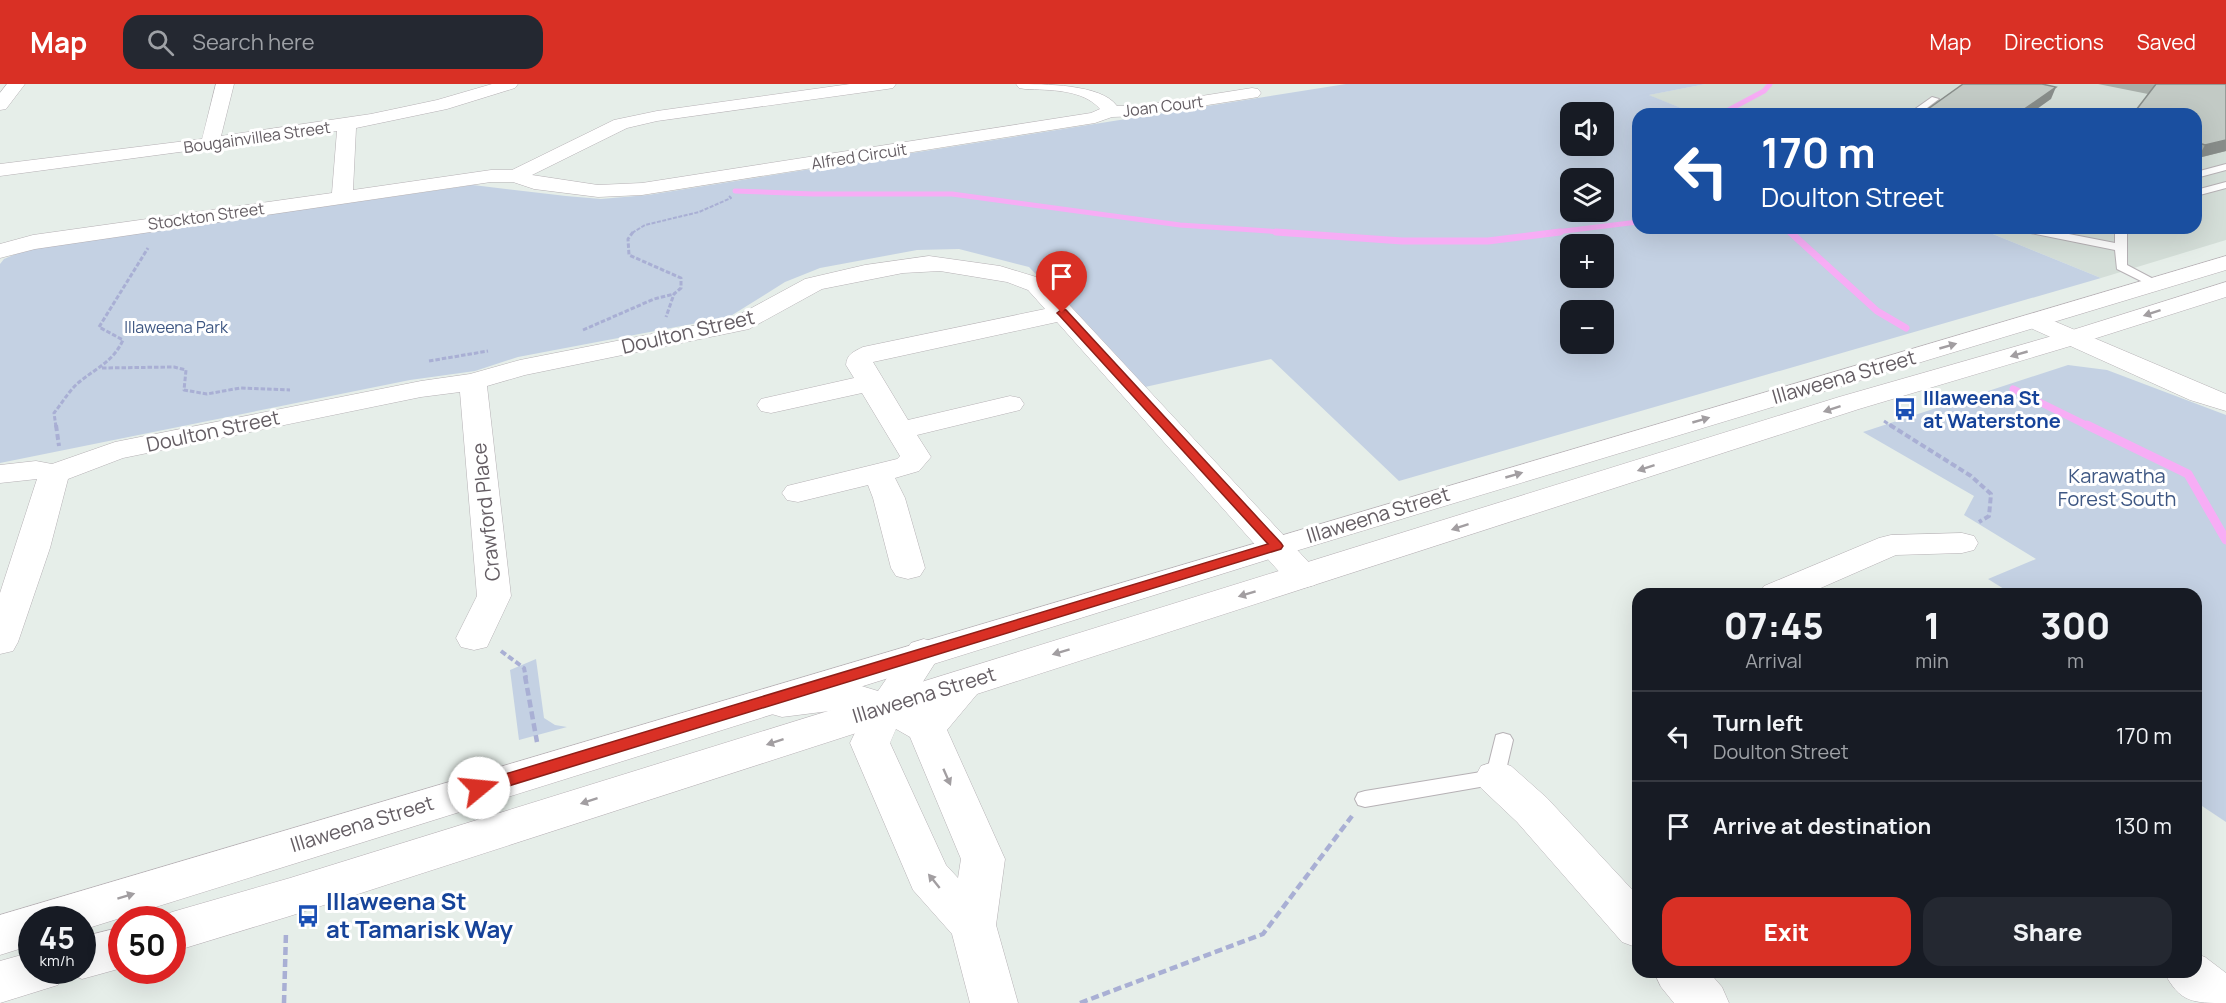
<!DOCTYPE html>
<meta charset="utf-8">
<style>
:root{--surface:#171b24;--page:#242831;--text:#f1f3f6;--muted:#9ea1a6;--line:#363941;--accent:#d93025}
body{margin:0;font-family:Manrope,sans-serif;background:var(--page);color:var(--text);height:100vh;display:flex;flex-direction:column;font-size:22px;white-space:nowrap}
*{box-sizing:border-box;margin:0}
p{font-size:20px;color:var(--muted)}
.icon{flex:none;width:33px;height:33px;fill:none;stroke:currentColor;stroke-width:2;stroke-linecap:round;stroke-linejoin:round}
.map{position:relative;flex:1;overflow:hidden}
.panel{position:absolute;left:1632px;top:504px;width:570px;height:390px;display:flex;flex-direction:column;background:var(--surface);border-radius:18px;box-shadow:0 6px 24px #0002}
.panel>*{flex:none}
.banner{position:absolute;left:1632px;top:24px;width:570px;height:126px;border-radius:18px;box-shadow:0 6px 24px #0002;background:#1a4fa0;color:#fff;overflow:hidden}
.controls{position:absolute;left:1560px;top:18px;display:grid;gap:12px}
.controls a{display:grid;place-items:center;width:54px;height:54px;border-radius:12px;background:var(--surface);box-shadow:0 6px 24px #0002;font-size:30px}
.speed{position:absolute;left:18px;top:822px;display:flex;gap:12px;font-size:30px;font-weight:700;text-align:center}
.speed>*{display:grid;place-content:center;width:78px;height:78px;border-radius:50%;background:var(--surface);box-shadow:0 6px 24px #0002;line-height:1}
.speed small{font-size:15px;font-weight:400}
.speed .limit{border:9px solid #d22;background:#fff;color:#111}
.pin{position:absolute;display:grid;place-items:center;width:51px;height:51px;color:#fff;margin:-62px -26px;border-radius:50% 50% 50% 0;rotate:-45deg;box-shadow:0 0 6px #0007}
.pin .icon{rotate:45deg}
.me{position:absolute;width:66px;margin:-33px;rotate:73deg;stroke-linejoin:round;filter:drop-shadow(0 0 4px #0008)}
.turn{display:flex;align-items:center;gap:21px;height:126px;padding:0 30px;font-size:27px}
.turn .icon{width:78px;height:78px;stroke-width:2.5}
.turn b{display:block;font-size:42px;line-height:51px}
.eta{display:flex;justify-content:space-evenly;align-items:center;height:102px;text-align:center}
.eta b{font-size:36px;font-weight:800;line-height:42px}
.button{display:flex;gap:12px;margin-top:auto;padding:12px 30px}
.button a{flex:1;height:69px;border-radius:18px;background:var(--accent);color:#fff;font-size:24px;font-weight:800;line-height:69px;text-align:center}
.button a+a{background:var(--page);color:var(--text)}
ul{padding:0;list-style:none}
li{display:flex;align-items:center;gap:18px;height:90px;padding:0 30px;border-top:2px solid var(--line)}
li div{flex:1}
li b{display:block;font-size:22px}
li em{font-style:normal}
header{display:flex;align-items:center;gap:36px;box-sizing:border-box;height:84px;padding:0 30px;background:var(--accent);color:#fff}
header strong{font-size:28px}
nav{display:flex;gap:33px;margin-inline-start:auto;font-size:21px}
.search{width:420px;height:54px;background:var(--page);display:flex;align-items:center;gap:15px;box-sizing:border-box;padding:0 21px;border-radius:18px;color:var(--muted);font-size:22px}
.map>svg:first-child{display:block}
.education{fill:#d4ded8}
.green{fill:#c4d1e3;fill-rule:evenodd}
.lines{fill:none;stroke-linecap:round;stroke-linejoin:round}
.stream-far2{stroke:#f7adf5;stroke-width:5}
.stream-far1{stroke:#f7adf5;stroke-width:7}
.stream{stroke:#f7adf5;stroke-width:9}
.service-casing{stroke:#b6b1b5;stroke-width:2}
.minor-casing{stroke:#b6b1b5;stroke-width:1}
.secondary-casing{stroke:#b7b0b5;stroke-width:1}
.path-far3{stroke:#a9afd4;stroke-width:2;stroke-dasharray:4 1.5;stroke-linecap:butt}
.path-far2{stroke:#a9afd4;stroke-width:3;stroke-dasharray:4.5 2;stroke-linecap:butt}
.path-far1{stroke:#a9afd4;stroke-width:4;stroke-dasharray:6 3;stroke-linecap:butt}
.path{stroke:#a9afd4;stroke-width:4.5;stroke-dasharray:8 4;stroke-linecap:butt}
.service{fill:#fff;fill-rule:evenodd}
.minor{fill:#fff;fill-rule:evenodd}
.secondary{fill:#fff;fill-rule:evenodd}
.wall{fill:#a7aea9}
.shaded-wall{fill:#888d8a}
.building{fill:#c2cac5;stroke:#888d8a;stroke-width:1.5}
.oneway{fill:#a29ea1}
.route{fill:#d93025;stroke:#8d1f18;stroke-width:1.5}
.labels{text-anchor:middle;stroke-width:6;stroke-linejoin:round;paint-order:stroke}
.far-street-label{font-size:16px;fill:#645d63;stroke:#fff}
.far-park-label{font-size:16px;fill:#3e5783;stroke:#fff}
.street-label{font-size:20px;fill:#645d63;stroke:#fff}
.transit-label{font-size:20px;font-weight:bold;fill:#164399;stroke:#fff;text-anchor:start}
.park-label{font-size:20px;fill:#3e5783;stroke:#fff}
.near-transit-label{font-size:24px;font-weight:bold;fill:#164399;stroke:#fff;text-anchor:start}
</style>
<header>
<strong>Map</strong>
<div class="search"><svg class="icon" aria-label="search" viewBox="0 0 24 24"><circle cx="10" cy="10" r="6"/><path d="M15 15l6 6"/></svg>Search here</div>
<nav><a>Map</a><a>Directions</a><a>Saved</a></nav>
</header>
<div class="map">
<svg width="2226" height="919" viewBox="0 0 2226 919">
<rect width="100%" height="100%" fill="#e6eee9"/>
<polygon class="education" points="1706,0 2226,0 2226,156 2101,194 1978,144 2196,144 2196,30 1696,30 1648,11"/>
<g class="green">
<path d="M 1346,0 L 1706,0 L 1649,11 L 1696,30 L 1638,30 L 1638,144 L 1978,144 L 2101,194 L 1399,397 L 1271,275 L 1145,303 L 1029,183 L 959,165 L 917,166 L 820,184 L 785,198 L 729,233 L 518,273 L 475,287 L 410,296 L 0,379 L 0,180 L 4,175 L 25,166 L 473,101 L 566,112 L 601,115 L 648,111 ZM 1570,28 L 1604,28 L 1604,62 L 1570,62 ZM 1570,94 L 1604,94 L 1604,128 L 1570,128 ZM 1570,160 L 1604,160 L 1604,194 L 1570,194 ZM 1570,226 L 1604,226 L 1604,260 L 1570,260 Z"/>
<polygon points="2068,281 2107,286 2226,331 2226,738 2196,718 2196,510 2012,510 1988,495 2036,475 1964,431 1974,412 1863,348"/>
<polygon points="536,575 544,634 555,641 567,643 519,656 510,586"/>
</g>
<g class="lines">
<g class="stream-far2">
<polyline points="1721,30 1764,7 1770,0"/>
<polyline points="735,107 813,110 952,110 1180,141 1296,149"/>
<polyline points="1786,144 1792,149"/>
<polyline points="1548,149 1638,138"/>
</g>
<g class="stream-far1">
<polyline points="1276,148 1402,157 1488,157 1560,148"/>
<polyline points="1790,148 1877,227 1906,244"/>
<polyline points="2013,305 2090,343"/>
</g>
<polyline class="stream" points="2087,341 2188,390 2226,456"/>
<g class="service-casing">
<g id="service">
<polygon points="1932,13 1939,15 1919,30 1908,30"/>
<polygon points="2226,80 2226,86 2196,94 2196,88"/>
<polygon points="2226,98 2226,104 2196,112 2196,106"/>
<polygon points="2015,144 2038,144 2115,159 2115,144 2127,144 2127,181 2163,200 2161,203 2153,203 2117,185 2115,166 2021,147"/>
<polygon points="1503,649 1510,651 1513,656 1503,699 1365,723 1358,721 1355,715 1358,709 1365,707 1487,687 1496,651"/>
</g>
</g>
<g class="minor-casing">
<g id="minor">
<polygon points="7,0 25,0 6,25 0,26 0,9"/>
<path d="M 216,0 L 234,0 L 221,52 L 371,30 L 437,16 L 492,0 L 518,0 L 515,4 L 447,25 L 356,44 L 353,106 L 491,86 L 512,86 L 614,36 L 657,27 L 850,0 L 896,0 L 893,4 L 887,5 L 657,37 L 627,44 L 532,91 L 598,101 L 642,99 L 1091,29 L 1100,25 C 1083,5 1049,6 1025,5 L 1019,4 L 1016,0 C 1043,0 1102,0 1117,22 L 1138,22 L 1252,4 L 1258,5 L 1261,9 L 1258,13 L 1252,14 L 1138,32 L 1112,33 L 1095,39 L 642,111 L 598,113 L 534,105 L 513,98 L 491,98 L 35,165 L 0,174 L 0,160 L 33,151 L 332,109 L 337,47 L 0,92 L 0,80 L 202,55 Z"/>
<path d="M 929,172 L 1000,182 L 1046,196 L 1315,485 L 1320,493 L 1315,501 L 1303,504 L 1291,501 L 1057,238 L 873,278 L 908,336 L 1010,312 L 1020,314 L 1024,320 L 1020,326 L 917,351 L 931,373 L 919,387 L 895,394 L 905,414 L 925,484 L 920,492 L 908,495 L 896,492 L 891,484 L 873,414 L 868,401 L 798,418 L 787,416 L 782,409 L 787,402 L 897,375 L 900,372 L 862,309 L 771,329 L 761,327 L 757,321 L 761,315 L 854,294 L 846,281 C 847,270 853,268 863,263 L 1045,225 L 1028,206 L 1007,198 L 940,187 L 903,189 L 822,205 L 749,245 L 525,291 L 487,302 L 511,512 L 487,563 L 474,566 L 461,563 L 456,554 L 477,512 L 460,308 L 421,313 L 123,374 L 68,395 L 50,464 L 18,558 L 13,567 L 0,570 L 0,509 L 37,395 L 0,399 L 0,381 L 36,377 L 52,380 L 115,358 L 421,297 L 470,290 L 520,276 L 733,234 L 805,195 L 865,181 Z"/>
<polygon points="2035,229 2226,310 2226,327 2190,316 2026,242 2022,237 2026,232"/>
<polygon points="1962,449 1974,452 1978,459 1974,466 1962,469 1896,471 1807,510 1759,510 1764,502 1879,454 1891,451"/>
<path d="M 924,555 L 937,559 L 942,568 L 910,618 L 921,624 L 956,588 L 969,584 L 982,588 L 988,597 L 947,646 L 1005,775 L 996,841 L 1018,919 L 970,919 L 952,850 L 913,806 L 850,659 L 864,630 L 845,625 L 782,633 L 768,629 L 763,619 L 768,609 L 782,605 L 845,597 L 878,607 L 911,559 ZM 896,645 L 910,653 L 961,775 L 958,794 L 946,781 L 890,659 Z"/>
<polygon points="1496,677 1511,682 1547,714 1638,812 1638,864 1622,858 1517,738 1481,704 1475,693 1481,682"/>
<path d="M 2196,870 L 2205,873 L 2226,889 L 2226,919 C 2193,919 2180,919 2164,888 L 2196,888 Z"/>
<polygon points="1654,888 1709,888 1722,903 1729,919 1674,919 1661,903"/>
</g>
</g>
<g class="secondary-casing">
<g id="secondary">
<polygon points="2226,172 2226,186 1289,469 82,846 82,836 32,836 32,861 0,871 0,831"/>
<polygon points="2226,198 2226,213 2084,258 1859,325 290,832 172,868 172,836 155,836 172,828 290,794 1839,313 2066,248"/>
<polygon points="122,843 122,884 82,895 64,887 58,901 0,919 0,877 32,868 32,886 82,886 82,853"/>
</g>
</g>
<polyline class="path-far3" points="632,149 645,141 699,128 731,114 729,112"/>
<g class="path-far2">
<polyline points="633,148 628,155 629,171 681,194 681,204 674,210 666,233"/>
<polyline points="583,246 654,215 674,210"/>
<polyline points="429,277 488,267"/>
<polyline points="102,284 174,283 186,286 184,306 207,310 240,304 290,306"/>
<polyline points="1884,337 1893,343"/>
<path d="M 56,343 L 54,329 C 62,319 69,307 78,299 C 96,284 113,278 123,256 L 99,243 L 148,164"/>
</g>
<g class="path-far1">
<polyline points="56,341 59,362"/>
<polyline points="1890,341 1971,392 1991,410 1989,432 1979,438"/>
<polyline points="501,567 524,584 526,594"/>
</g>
<g class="path">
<polyline points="525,592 537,658"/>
<polyline points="284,919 286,848"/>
<polyline points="1080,919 1263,850 1352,732"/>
</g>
<use href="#service" class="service"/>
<use href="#minor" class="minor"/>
<use href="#secondary" class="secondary"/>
</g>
<polygon class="wall" points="2098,0 2226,0 2226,67 2198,74 2196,73 2196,30 2148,10"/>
<g class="shaded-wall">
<polygon points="2056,3 2051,15 2030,30 2026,24"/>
<polygon points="2226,56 2226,67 2198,74 2205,61"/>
</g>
<g class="building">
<polygon points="1963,0 2042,0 2056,3 2026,24 2042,28 2040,30 1921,30"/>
<polygon points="2156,0 2226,0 2226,56 2205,61 2196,58 2196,30 2133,30"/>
</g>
<defs><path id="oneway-solid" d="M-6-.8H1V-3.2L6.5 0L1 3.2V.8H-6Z" transform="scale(1.5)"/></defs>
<g class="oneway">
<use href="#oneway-solid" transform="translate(2152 229) rotate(162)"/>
<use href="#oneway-solid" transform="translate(1948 262) rotate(-16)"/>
<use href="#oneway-solid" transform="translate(2019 270) rotate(164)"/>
<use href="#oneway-solid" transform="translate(1832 325) rotate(162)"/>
<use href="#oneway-solid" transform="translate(1701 336) rotate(-16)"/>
<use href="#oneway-solid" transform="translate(1646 384) rotate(162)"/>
<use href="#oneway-solid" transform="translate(1514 391) rotate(-16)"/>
<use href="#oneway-solid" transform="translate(1460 443) rotate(162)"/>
<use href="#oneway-solid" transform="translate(1247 510) rotate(163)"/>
<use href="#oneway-solid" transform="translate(1061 568) rotate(163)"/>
<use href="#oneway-solid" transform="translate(775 658) rotate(162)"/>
<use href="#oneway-solid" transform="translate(947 693) rotate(66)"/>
<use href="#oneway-solid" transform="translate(589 717) rotate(162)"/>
<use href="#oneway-solid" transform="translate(934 797) rotate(-129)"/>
<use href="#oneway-solid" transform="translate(126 812) rotate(-17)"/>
</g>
<polygon class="route" points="1062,225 1066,226 1281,459 1283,462 1281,465 479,711 473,709 471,704 473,700 479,698 1268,460 1059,231 1057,229"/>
<defs>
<g id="bus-bare" transform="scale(1.8)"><path d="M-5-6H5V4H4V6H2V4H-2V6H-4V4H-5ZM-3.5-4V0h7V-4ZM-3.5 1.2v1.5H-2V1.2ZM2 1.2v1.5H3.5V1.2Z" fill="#1a4fb4" stroke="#fff" stroke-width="2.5" paint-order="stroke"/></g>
</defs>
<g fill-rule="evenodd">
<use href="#bus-bare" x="1905" y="325"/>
<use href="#bus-bare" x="308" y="832"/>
</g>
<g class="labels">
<g class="far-street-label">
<text transform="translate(1163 22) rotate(-7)" y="6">Joan Court</text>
<text transform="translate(257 53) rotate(-8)" y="6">Bougainvillea Street</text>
<text transform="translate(859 72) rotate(-9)" y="6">Alfred Circuit</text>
<text transform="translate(206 132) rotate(-8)" y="6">Stockton Street</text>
</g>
<g class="far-park-label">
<text x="176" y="249">Illaweena Park</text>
</g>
<g class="street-label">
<text transform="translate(688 248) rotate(-13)" y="7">Doulton Street</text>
<text transform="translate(1844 293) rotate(-16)" y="7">Illaweena Street</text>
<text transform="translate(213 347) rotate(-12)" y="7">Doulton Street</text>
<text transform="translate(486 428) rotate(-96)" y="7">Crawford Place</text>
<text transform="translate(1378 431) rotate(-17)" y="7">Illaweena Street</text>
<text transform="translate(924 611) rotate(-17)" y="7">Illaweena Street</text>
<text transform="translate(362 740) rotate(-17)" y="7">Illaweena Street</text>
</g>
<g class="transit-label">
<text x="1923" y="321">Illaweena St<tspan x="1923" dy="23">at Waterstone</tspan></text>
</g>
<g class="park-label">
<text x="2117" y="399">Karawatha<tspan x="2117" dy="23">Forest South</tspan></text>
</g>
<g class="near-transit-label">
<text x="326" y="826">Illaweena St<tspan x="326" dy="28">at Tamarisk Way</tspan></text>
</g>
</g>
</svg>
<div class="controls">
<a><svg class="icon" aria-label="sound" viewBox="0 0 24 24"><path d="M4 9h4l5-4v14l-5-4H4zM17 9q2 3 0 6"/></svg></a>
<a><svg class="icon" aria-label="layers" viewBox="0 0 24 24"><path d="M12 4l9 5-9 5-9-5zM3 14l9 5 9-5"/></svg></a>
<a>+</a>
<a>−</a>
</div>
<div class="speed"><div>45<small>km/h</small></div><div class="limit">50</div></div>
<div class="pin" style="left:1062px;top:229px;background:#d93025"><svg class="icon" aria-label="arrive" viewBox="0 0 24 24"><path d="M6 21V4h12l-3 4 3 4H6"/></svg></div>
<svg class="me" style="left:479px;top:704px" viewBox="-20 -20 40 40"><circle r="19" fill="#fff"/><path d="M0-13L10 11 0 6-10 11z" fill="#d93025"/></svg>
<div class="banner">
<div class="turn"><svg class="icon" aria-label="left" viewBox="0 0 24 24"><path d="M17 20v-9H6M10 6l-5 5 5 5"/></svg><div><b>170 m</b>Doulton Street</div></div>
</div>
<section class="panel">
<div class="eta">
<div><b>07:45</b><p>Arrival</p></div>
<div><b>1</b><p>min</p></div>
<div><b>300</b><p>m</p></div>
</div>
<ul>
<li><svg class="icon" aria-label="left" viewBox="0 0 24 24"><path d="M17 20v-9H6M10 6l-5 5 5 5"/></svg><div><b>Turn left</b><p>Doulton Street</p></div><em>170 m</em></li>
<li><svg class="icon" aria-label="arrive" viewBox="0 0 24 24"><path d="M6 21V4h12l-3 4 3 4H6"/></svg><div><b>Arrive at destination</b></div><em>130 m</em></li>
</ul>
<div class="button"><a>Exit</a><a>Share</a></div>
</section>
</div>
